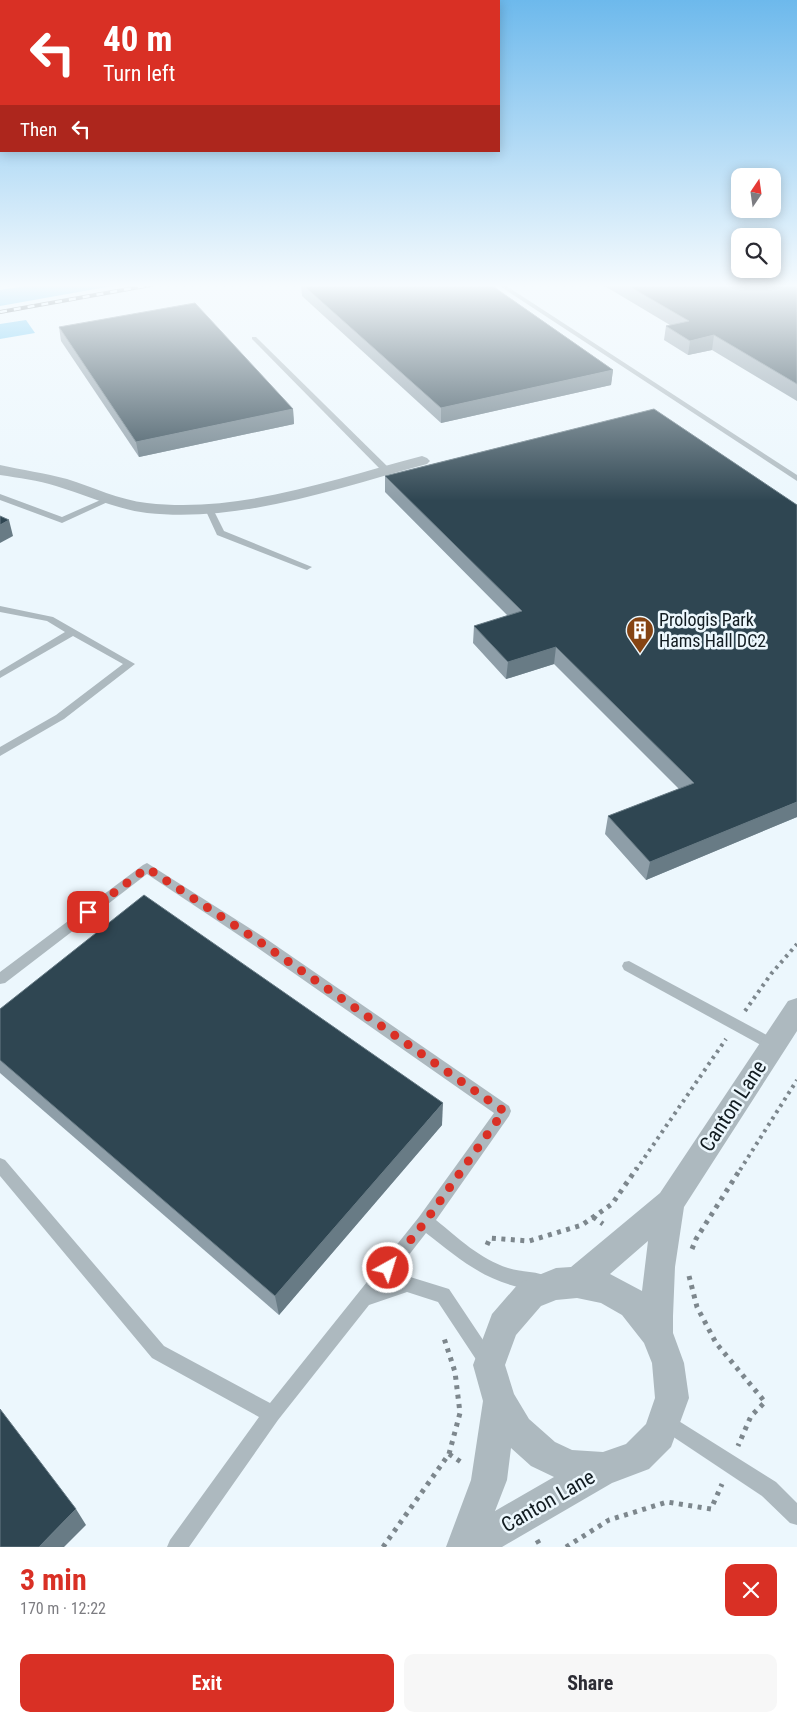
<!DOCTYPE html>
<meta charset="utf-8">
<style>
:root{--surface:#fff;--page:#f7f7f7;--text:#2b2b33;--muted:#7c7c81;--accent:#d93025}
body{margin:0;font-family:"Roboto Condensed",sans-serif;background:var(--page);color:var(--text);height:100vh;display:flex;flex-direction:column;font-size:19px;white-space:nowrap}
*{box-sizing:border-box;margin:0}
p{font-size:16px;color:var(--muted)}
.icon{flex:none;width:28px;height:28px;fill:none;stroke:currentColor;stroke-width:2;stroke-linecap:round;stroke-linejoin:round}
.map{position:relative;height:1547px;overflow:hidden}
.side{display:flex;flex-direction:column;background:var(--surface);flex:1}
.side>*{flex:none}
.banner{position:absolute;left:0px;top:0px;width:500px;height:152px;box-shadow:0 2px 12px #0003;background:#d93025;color:#fff;overflow:hidden}
.needle{width:32px;rotate:13deg}
.fabs{position:absolute;left:731px;top:168px;display:grid;gap:10px}
.fabs a{display:grid;place-items:center;width:50px;height:50px;border-radius:10px;background:var(--surface);box-shadow:0 2px 12px #0003;font-size:25px}
.pin{position:absolute;display:grid;place-items:center;width:42px;height:42px;color:#fff;margin:-21px;border-radius:10px;box-shadow:0 2px 8px #0006}
.me{position:absolute;width:55px;margin:-28px;rotate:39deg;stroke-linejoin:round;filter:drop-shadow(0 0 4px #0008)}
.turn{display:flex;align-items:center;gap:18px;height:105px;padding:0 20px;font-size:22px}
.turn .icon{width:65px;height:65px;stroke-width:2.5}
.turn b{display:block;font-size:35px;line-height:42px}
.then{display:flex;align-items:center;height:48px;padding:0 20px;background:#0003;gap:10px;font-size:19px}
.round{display:grid;place-items:center;flex:none;width:52px;height:52px;border-radius:10px;background:var(--page)}
.headline{display:flex;align-items:center;justify-content:space-between;height:85px;padding:0 20px}
h1{font-size:30px;font-weight:700;line-height:38px;color:var(--accent)}
.button{display:flex;gap:10px;margin-top:auto;padding:10px 20px}
.button a{flex:1;height:58px;border-radius:10px;background:var(--accent);color:#fff;font-size:20px;font-weight:700;line-height:58px;text-align:center}
.button a+a{background:var(--page);color:var(--text)}
.map>svg:first-child{display:block}
.forest{fill:#54bef0}
.lines{fill:none;stroke-linecap:round;stroke-linejoin:round}
.path-far1{stroke:#7d878d;stroke-width:4;stroke-dasharray:3 4.5;stroke-linecap:butt}
.path{stroke:#7d878d;stroke-width:5;stroke-dasharray:4 5.5;stroke-linecap:butt}
.lane{fill:#adb9bf;fill-rule:evenodd}
.street{fill:#adb9bf;fill-rule:evenodd}
.rail-casing{stroke:#2b353a;stroke-width:4}
.rail{stroke:#ecf7fd;stroke-width:2.5;stroke-dasharray:7;stroke-linecap:butt}
.wall{fill:#8e9ea8}
.shaded-wall{fill:#687b85}
.building{fill:#2f4652;stroke:#687b85}
.route{stroke:#d93025;stroke-width:9;stroke-dasharray:0 16.2}
.labels{text-anchor:middle;stroke-width:5;stroke-linejoin:round;paint-order:stroke}
.poi-label{font-size:18px;fill:#121c21;stroke:#ecf7fd;text-anchor:start}
.near-street-label{font-size:21px;fill:#121c21;stroke:#ecf7fd}
</style>
<div class="map">
<svg width="797" height="1547" viewBox="0 0 797 1547">
<rect width="100%" height="100%" fill="#ecf7fd"/>
<g class="forest">
<polygon points="32,285 118,285 0,306 0,290"/>
<polygon points="26,320 35,333 0,339 0,324"/>
</g>
<g class="lines">
<g class="path-far1">
<polyline points="745,1011 771,974 797,944"/>
<polyline points="636,1170 726,1039"/>
<polyline points="740,1170 797,1080"/>
</g>
<g class="path">
<polyline points="593,1217 603,1224"/>
<polyline points="487,1245 490,1238 529,1241 582,1225 612,1204 637,1168"/>
<polyline points="692,1249 696,1239 741,1168"/>
<polyline points="689,1276 697,1307 716,1343 765,1402 751,1416 738,1446"/>
<polyline points="449,1454 461,1462"/>
<polyline points="537,1540 541,1547"/>
<polyline points="383,1547 449,1454 460,1413 455,1372 443,1335"/>
<polyline points="566,1547 609,1520 667,1502 711,1509 722,1484"/>
</g>
<g class="lane">
<polygon points="498,285 505,285 797,475 797,481"/>
<polygon points="252,337 256,337 389,468 389,472 383,472 252,339"/>
<polygon points="0,494 62,517 105,498 111,498 112,500 62,523 0,500"/>
<polygon points="209,506 213,509 224,531 312,567 307,570 304,569 217,535 205,509"/>
<polygon points="0,606 53,617 135,664 64,719 0,756 0,747 56,715 123,664 73,636 0,678 0,671 65,632 47,621 0,612"/>
<path d="M 147,863 L 265,938 L 509,1106 L 511,1111 L 509,1116 L 436,1220 C 458,1238 480,1259 508,1268 C 521,1272 534,1271 547,1276 L 549,1282 L 547,1288 C 539,1291 532,1289 524,1288 C 484,1281 457,1257 426,1233 L 387,1283 L 407,1276 L 449,1289 L 493,1355 L 496,1361 L 493,1367 L 487,1370 L 481,1367 L 438,1302 L 407,1292 L 369,1305 L 278,1420 L 189,1547 L 167,1547 L 170,1540 L 259,1417 L 152,1358 L 0,1176 L 0,1158 L 5,1160 L 164,1346 L 270,1403 L 419,1217 L 494,1113 L 255,946 L 147,874 L 5,983 L 0,984 L 0,972 L 143,865 Z"/>
<polygon points="629,961 778,1041 780,1045 778,1049 773,1051 768,1049 624,970 622,966 624,962"/>
<polygon points="666,1413 776,1482 797,1503 797,1525 790,1523 762,1496 660,1428 657,1422 660,1416"/>
</g>
<g class="street">
<path d="M 422,456 L 427,458 L 430,461 L 427,464 C 337,488 242,523 147,513 C 115,509 86,495 56,486 C 38,480 19,478 0,475 L 0,465 C 22,470 45,473 67,479 C 93,487 119,500 147,503 C 240,514 333,479 422,456 Z"/>
<path d="M 797,998 L 797,1031 L 684,1207 L 675,1267 L 673,1316 L 673,1333 L 684,1363 L 689,1398 L 671,1447 L 649,1469 L 612,1483 L 502,1547 L 446,1547 L 471,1480 L 483,1401 L 473,1365 L 492,1314 L 519,1283 L 556,1268 L 571,1267 L 660,1193 L 788,1001 ZM 648,1241 L 642,1291 L 610,1274 ZM 577,1298 L 601,1303 L 622,1315 L 644,1343 L 652,1363 L 655,1398 L 646,1424 L 626,1444 L 603,1452 L 572,1450 L 555,1442 L 529,1419 L 514,1394 L 505,1365 L 516,1335 L 541,1306 L 556,1300 ZM 511,1448 L 531,1466 L 554,1477 L 495,1511 L 507,1480 Z"/>
</g>
<g class="rail-casing">
<polyline id="rail" points="0,312 151,285"/>
</g>
<use href="#rail" class="rail"/>
</g>
<g class="wall">
<polygon points="301,285 491,285 613,370 611,385 441,423 302,296"/>
<polygon points="603,285 797,285 797,401 712,350 688,355 664,340 666,326 670,325"/>
<polygon points="59,327 293,409 294,424 139,457 61,341"/>
<polygon points="385,476 797,817 646,880 605,834 608,816 679,789 554,664 506,679 473,643 474,626 508,616 385,492"/>
<polygon points="0,1009 442,1125 279,1315 0,1073"/>
</g>
<g class="shaded-wall">
<polygon points="714,335 712,350 688,355 690,341"/>
<polygon points="613,370 611,385 441,423 441,408"/>
<polygon points="293,409 294,424 139,457 136,442"/>
<polygon points="9,520 13,536 0,543 0,525"/>
<polygon points="556,647 554,664 506,679 508,662"/>
<polygon points="797,802 797,817 646,880 650,862"/>
<polygon points="443,1103 442,1125 279,1315 275,1296"/>
<polygon points="76,1509 86,1525 64,1547 39,1547"/>
</g>
<g class="building">
<polygon points="303,285 491,285 613,370 441,408"/>
<polygon points="627,285 797,285 797,384 714,335 690,341 666,326 689,321"/>
<polygon points="195,303 293,409 136,442 59,327"/>
<polygon points="654,409 797,505 797,802 650,862 608,816 694,783 556,647 508,662 474,626 522,611 385,476"/>
<polygon points="0,516 9,520 0,525"/>
<polygon points="144,895 443,1103 275,1296 0,1060 0,1009"/>
<polygon points="0,1409 76,1509 39,1547 0,1547"/>
</g>
<linearGradient id="sky" x2="0" y2="1"><stop stop-color="#6db9ec"/><stop offset="0.57" stop-color="#f6fbfe"/><stop offset="1" stop-color="#f6fbfe" stop-opacity="0"/></linearGradient>
<rect width="797" height="501" fill="url(#sky)"/>
<g class="lines">
<polyline class="route" points="88,912 147,868 260,942 504,1111 425,1222 388,1268"/>
</g>
<defs>
<g id="building-pin" transform="scale(1.4375)"><path d="M0 17L-7.5 6A9.5 9.5 0 1 1 7.5 6Z" fill="#864413" stroke="#ecf7fd"/><path d="M-4-6H4V6H1V3H-1V6H-4ZM-2.5-4.3h1.7v1.8h-1.7ZM.8-4.3h1.7v1.8H.8ZM-2.5-1h1.7V.8h-1.7ZM.8-1h1.7V.8H.8Z" fill="#fff"/></g>
</defs>
<g fill-rule="evenodd">
<use href="#building-pin" x="640" y="630"/>
</g>
<g class="labels">
<g class="poi-label">
<text x="659" y="626">Prologis Park<tspan x="659" dy="21">Hams Hall DC2</tspan></text>
</g>
<g class="near-street-label">
<text transform="translate(733 1106) rotate(-57)" y="7">Canton Lane</text>
<text transform="translate(548 1501) rotate(-30)" y="7">Canton Lane</text>
</g>
</g>
</svg>
<div class="fabs">
<a><svg class="needle" viewBox="-14 -14 28 28"><path d="M0-13l5 13h-10z" fill="#e53935"/><path d="M0 13l5-13h-10z" fill="#7c7c81"/></svg></a>
<a><svg class="icon" aria-label="search" viewBox="0 0 24 24"><circle cx="10" cy="10" r="6"/><path d="M15 15l6 6"/></svg></a>
</div>
<div class="pin" style="left:88px;top:912px;background:#d93025"><svg class="icon" aria-label="arrive" viewBox="0 0 24 24"><path d="M6 21V4h12l-3 4 3 4H6"/></svg></div>
<svg class="me" style="left:388px;top:1268px" viewBox="-20 -20 40 40"><circle r="17" fill="#d93025" stroke="#fff" stroke-width="3"/><path d="M0-11L8 9 0 5-8 9z" fill="#fff"/></svg>
<div class="banner">
<div class="turn"><svg class="icon" aria-label="left" viewBox="0 0 24 24"><path d="M17 20v-9H6M10 6l-5 5 5 5"/></svg><div><b>40 m</b>Turn left</div></div>
<div class="then">Then<svg class="icon" aria-label="left" viewBox="0 0 24 24"><path d="M17 20v-9H6M10 6l-5 5 5 5"/></svg></div>
</div>
</div>
<section class="side">
<div class="headline"><div><h1>3 min</h1><p>170 m · 12:22</p></div><a class="round" style="background:#d93025;color:#fff"><svg class="icon" aria-label="close" viewBox="0 0 24 24"><path d="M6 6l12 12M18 6L6 18"/></svg></a></div>
<div class="button"><a>Exit</a><a>Share</a></div>
</section>
